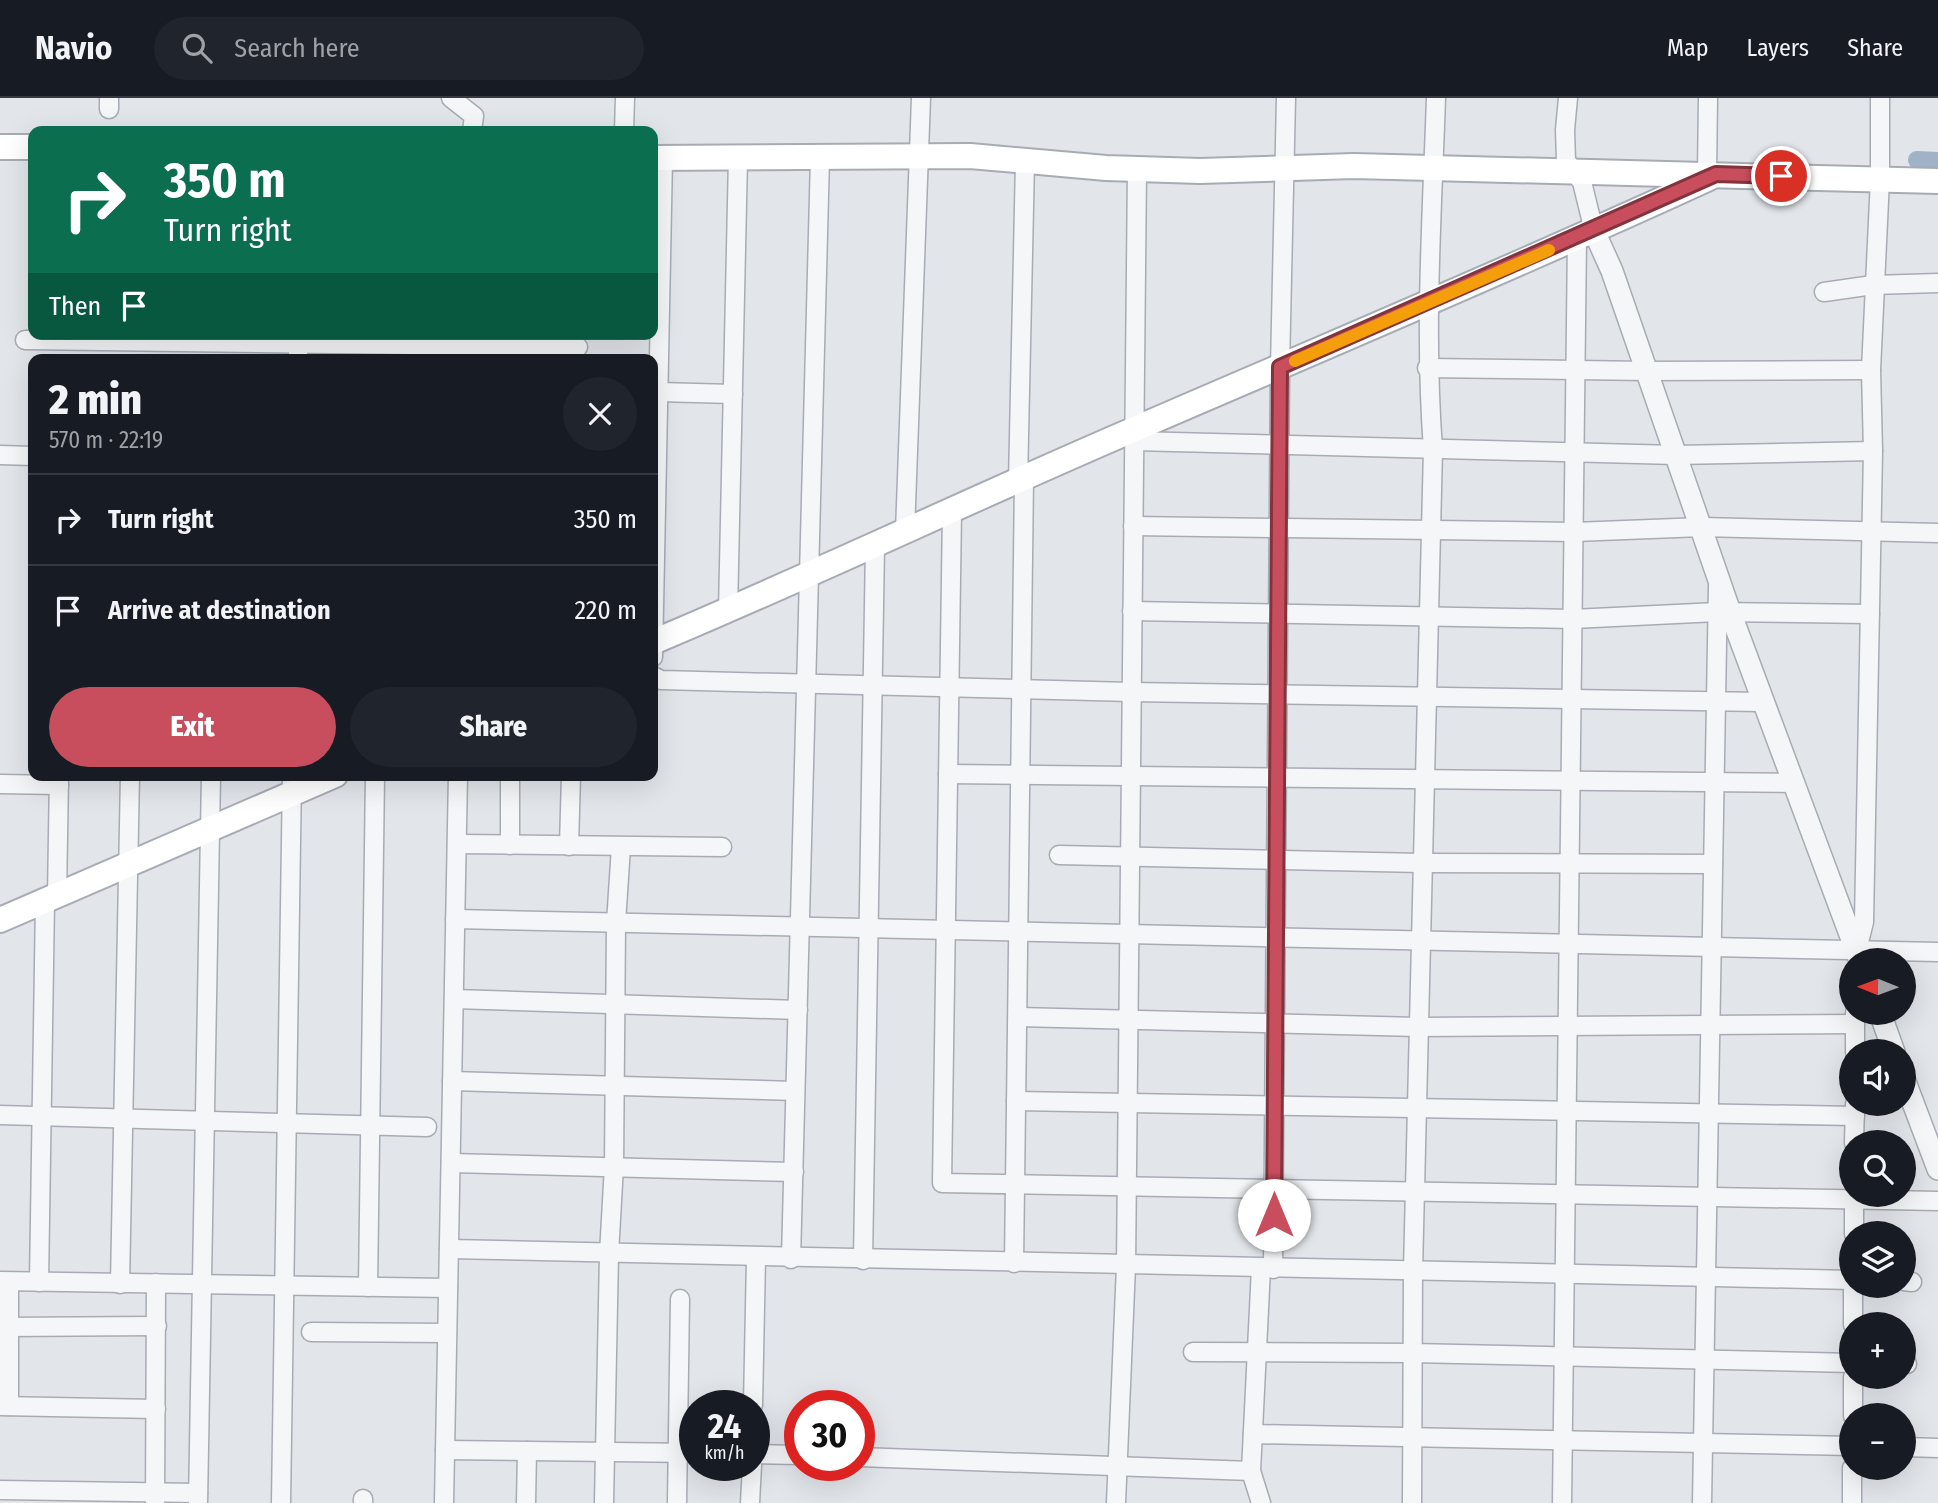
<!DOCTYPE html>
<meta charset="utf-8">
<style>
:root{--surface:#171b24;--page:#20242c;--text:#f1f3f6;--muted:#9ea1a6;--line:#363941;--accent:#c84e5d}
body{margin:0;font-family:"Fira Sans Condensed",sans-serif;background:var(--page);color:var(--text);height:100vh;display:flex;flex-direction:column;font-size:26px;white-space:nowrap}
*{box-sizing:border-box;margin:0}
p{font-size:23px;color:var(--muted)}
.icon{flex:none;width:38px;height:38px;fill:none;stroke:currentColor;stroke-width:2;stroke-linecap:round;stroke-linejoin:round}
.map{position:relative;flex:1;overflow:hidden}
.panel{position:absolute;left:28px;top:256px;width:630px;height:427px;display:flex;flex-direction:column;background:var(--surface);border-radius:14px;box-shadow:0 7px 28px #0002}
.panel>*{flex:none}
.banner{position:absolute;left:28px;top:28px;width:630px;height:214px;border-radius:14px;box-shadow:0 7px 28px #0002;background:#0b6e4f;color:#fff;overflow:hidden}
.needle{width:46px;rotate:271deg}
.tools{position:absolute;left:1839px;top:850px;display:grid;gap:14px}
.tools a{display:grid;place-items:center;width:77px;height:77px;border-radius:50%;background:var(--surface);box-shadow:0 7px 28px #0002;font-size:35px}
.speed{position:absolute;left:679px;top:1292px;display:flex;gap:14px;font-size:35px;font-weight:700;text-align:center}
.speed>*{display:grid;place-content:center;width:91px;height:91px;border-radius:50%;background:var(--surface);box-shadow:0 7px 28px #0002;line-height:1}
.speed small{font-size:18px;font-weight:400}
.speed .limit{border:10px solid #d22;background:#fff;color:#111}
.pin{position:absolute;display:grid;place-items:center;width:60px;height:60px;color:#fff;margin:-30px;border:4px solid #fff;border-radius:50%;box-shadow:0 2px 7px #0007}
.me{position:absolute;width:77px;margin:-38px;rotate:0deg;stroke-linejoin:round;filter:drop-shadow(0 0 5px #0008)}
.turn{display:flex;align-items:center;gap:24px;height:147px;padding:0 21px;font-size:32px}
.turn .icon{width:91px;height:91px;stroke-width:2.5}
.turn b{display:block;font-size:49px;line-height:60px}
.then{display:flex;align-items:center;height:66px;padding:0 21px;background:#0003;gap:14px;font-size:26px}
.round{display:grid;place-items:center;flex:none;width:74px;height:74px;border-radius:37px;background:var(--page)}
.headline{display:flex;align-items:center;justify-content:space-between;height:119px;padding:0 21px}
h1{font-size:42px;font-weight:800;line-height:52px}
.button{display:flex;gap:14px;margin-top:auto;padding:14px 21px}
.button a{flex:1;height:80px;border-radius:42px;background:var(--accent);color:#fff;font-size:28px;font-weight:800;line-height:80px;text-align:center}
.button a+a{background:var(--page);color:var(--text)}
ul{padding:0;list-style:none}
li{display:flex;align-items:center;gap:21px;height:91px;padding:0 21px;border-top:2px solid var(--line)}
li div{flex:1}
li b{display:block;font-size:26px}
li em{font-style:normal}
header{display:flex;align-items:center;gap:42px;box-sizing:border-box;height:98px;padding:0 35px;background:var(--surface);border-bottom:2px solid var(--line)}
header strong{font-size:33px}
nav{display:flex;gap:38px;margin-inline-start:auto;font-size:24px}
.search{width:490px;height:63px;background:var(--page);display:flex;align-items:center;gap:18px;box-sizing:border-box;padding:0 24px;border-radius:38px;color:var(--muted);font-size:26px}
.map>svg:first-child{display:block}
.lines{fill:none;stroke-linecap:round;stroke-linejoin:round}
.canal{stroke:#9fb2c8;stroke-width:18}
.minor-casing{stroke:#a7acb4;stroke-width:21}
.tertiary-casing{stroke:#a7acb4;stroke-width:24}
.secondary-casing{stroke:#a7acb4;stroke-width:28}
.minor{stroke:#f5f6f8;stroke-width:18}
.tertiary{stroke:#f5f6f8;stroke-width:21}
.secondary{stroke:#fff;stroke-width:24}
.route-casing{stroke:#82333c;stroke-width:18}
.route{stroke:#c84e5d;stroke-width:12}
.slow{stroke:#f59e0b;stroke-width:12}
</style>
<header>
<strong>Navio</strong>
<div class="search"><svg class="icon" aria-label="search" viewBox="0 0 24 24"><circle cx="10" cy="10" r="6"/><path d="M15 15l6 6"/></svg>Search here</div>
<nav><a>Map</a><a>Layers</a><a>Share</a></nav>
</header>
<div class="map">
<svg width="1938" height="1405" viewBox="0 0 1938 1405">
<rect width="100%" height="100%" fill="#e2e5ea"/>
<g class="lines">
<polyline class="canal" points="1917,62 1938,63"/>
<g class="minor-casing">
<g id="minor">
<polyline points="451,0 474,18 472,33"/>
<polyline points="1568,0 1565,32 1566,63 1582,84 1594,133"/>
<polyline points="109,11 109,0"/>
<polyline points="624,33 625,0"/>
<polyline points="1707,76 1708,0"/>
<polyline points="1824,194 1873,187 1938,185"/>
<polyline points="25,242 578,249"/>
<polyline points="298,261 298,236"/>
<polyline points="1427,270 1647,273 1871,272"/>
<polyline points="658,294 733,296"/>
<polyline points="1134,343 1676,357 1873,353"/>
<polyline points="0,357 33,358"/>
<polyline points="1018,384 1025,63"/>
<polyline points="952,413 942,1085 1938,1103"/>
<polyline points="1133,428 1574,434 1702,429 1938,435"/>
<polyline points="905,434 921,0"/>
<polyline points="728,513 738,60"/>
<polyline points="1132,513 1573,521 1717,514 1870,516"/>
<polyline points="653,559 663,60"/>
<polyline points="653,578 661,582 1131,594 1762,604"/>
<polyline points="948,676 1793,685"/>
<polyline points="0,686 59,687"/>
<polyline points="457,746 722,749"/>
<polyline points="510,747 510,677"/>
<polyline points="569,748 571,677"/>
<polyline points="1059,757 1422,765 1713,766"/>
<polyline points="57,798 59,677"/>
<polyline points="455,821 1938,854"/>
<polyline points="1856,856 1864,824 1873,353 1871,272 1880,81 1880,0"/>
<polyline points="454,901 798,912"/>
<polyline points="1018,919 1418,929 1855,926"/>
<polyline points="1855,954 1855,915"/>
<polyline points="452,983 795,993"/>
<polyline points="1016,1003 1855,1018"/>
<polyline points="0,1017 427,1029"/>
<polyline points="1854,1045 1855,1006"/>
<polyline points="451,1065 794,1074"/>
<polyline points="1854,1136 1854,1097"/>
<polyline points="449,1151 1852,1182"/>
<polyline points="791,1161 820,60"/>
<polyline points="863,1162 875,448"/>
<polyline points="1014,1165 1024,381"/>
<polyline points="1261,1170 1251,1373 1261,1405"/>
<polyline points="1273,1171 1280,269 1286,0"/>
<polyline points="0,1183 448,1190"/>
<polyline points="1904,1183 1912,1184"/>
<polyline points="9,1184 9,1308"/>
<polyline points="39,1184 45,803"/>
<polyline points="120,1186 130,677"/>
<polyline points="368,1189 375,677"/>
<polyline points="1853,1227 1853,1188"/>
<polyline points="0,1229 157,1228"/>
<polyline points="311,1234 447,1235"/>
<polyline points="1193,1254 1412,1255 1852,1265"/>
<polyline points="1904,1266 1907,1266"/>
<polyline points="753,1307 756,1160"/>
<polyline points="0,1308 156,1311"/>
<polyline points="1853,1318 1853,1279"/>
<polyline points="1253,1336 1852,1348"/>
<polyline points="1904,1349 1938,1350"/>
<polyline points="445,1352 695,1355"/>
<polyline points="754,1356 800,1357"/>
<polyline points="859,1359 1251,1373"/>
<polyline points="0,1392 198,1395"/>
<polyline points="155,1405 156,1185"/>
<polyline points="198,1405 211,677"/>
<polyline points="281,1405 292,677"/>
<polyline points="363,1405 363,1401"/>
<polyline points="444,1405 458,677"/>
<polyline points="526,1405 527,1353"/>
<polyline points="604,1405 609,1156 614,1068 616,825 621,749"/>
<polyline points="677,1405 680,1201"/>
<polyline points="750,1405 752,1367"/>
<polyline points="1116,1405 1126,1168 1137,71"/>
<path d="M 1412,1405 L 1413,1173 L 1433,351 C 1424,233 1432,118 1436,0"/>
<polyline points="1562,1405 1577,140"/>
<polyline points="1702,1405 1718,488"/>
<polyline points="1852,1405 1852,1370"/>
</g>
</g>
<g class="tertiary-casing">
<g id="tertiary">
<polyline points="1594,133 1612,173 1730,514 1860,863"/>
<polyline points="1880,915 1894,954"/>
<polyline points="1904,981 1938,1071"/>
</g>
</g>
<g class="secondary-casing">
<g id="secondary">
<polyline points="0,49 33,49"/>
<polyline points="653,60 970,58 1106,70 1200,73 1354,68 1938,83"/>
<path d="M 653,544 C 815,476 974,400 1135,331 C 1327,248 1520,167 1709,80"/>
<polyline points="0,822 335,677"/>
</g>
</g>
<use href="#minor" class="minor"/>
<use href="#tertiary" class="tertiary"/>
<use href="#secondary" class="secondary"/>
</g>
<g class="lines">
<g class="route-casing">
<polyline id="route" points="1274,1117 1280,269 1716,76 1781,78"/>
</g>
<use href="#route" class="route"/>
<polyline class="slow" points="1295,263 1549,152"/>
</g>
</svg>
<div class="tools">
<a><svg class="needle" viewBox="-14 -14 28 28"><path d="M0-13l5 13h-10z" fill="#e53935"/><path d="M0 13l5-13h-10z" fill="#9ea1a6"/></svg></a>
<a><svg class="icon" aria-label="sound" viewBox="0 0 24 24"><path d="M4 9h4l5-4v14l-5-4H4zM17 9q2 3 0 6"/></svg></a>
<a><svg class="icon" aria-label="search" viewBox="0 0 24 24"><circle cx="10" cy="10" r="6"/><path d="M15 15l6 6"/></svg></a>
<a><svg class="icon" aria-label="layers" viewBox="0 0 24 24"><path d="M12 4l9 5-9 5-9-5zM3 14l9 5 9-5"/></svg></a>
<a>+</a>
<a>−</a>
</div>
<div class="speed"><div>24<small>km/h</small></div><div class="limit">30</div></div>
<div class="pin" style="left:1781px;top:78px;background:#d93025"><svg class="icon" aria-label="arrive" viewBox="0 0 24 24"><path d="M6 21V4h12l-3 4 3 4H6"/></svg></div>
<svg class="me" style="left:1274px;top:1117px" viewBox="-20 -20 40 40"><circle r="19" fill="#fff"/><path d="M0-13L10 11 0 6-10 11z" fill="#c84e5d"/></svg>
<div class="banner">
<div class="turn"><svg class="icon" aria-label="right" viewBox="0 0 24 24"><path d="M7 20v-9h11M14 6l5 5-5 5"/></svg><div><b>350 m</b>Turn right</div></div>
<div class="then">Then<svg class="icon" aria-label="arrive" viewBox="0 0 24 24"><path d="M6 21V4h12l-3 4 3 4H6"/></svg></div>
</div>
<section class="panel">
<div class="headline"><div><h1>2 min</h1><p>570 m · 22:19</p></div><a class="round"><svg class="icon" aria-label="close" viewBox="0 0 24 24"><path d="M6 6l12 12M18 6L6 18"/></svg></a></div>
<ul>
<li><svg class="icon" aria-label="right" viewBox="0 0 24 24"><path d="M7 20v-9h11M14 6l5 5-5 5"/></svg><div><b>Turn right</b></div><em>350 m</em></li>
<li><svg class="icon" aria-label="arrive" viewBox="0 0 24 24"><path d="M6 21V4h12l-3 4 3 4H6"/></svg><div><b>Arrive at destination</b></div><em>220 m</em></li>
</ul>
<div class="button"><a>Exit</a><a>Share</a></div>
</section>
</div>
